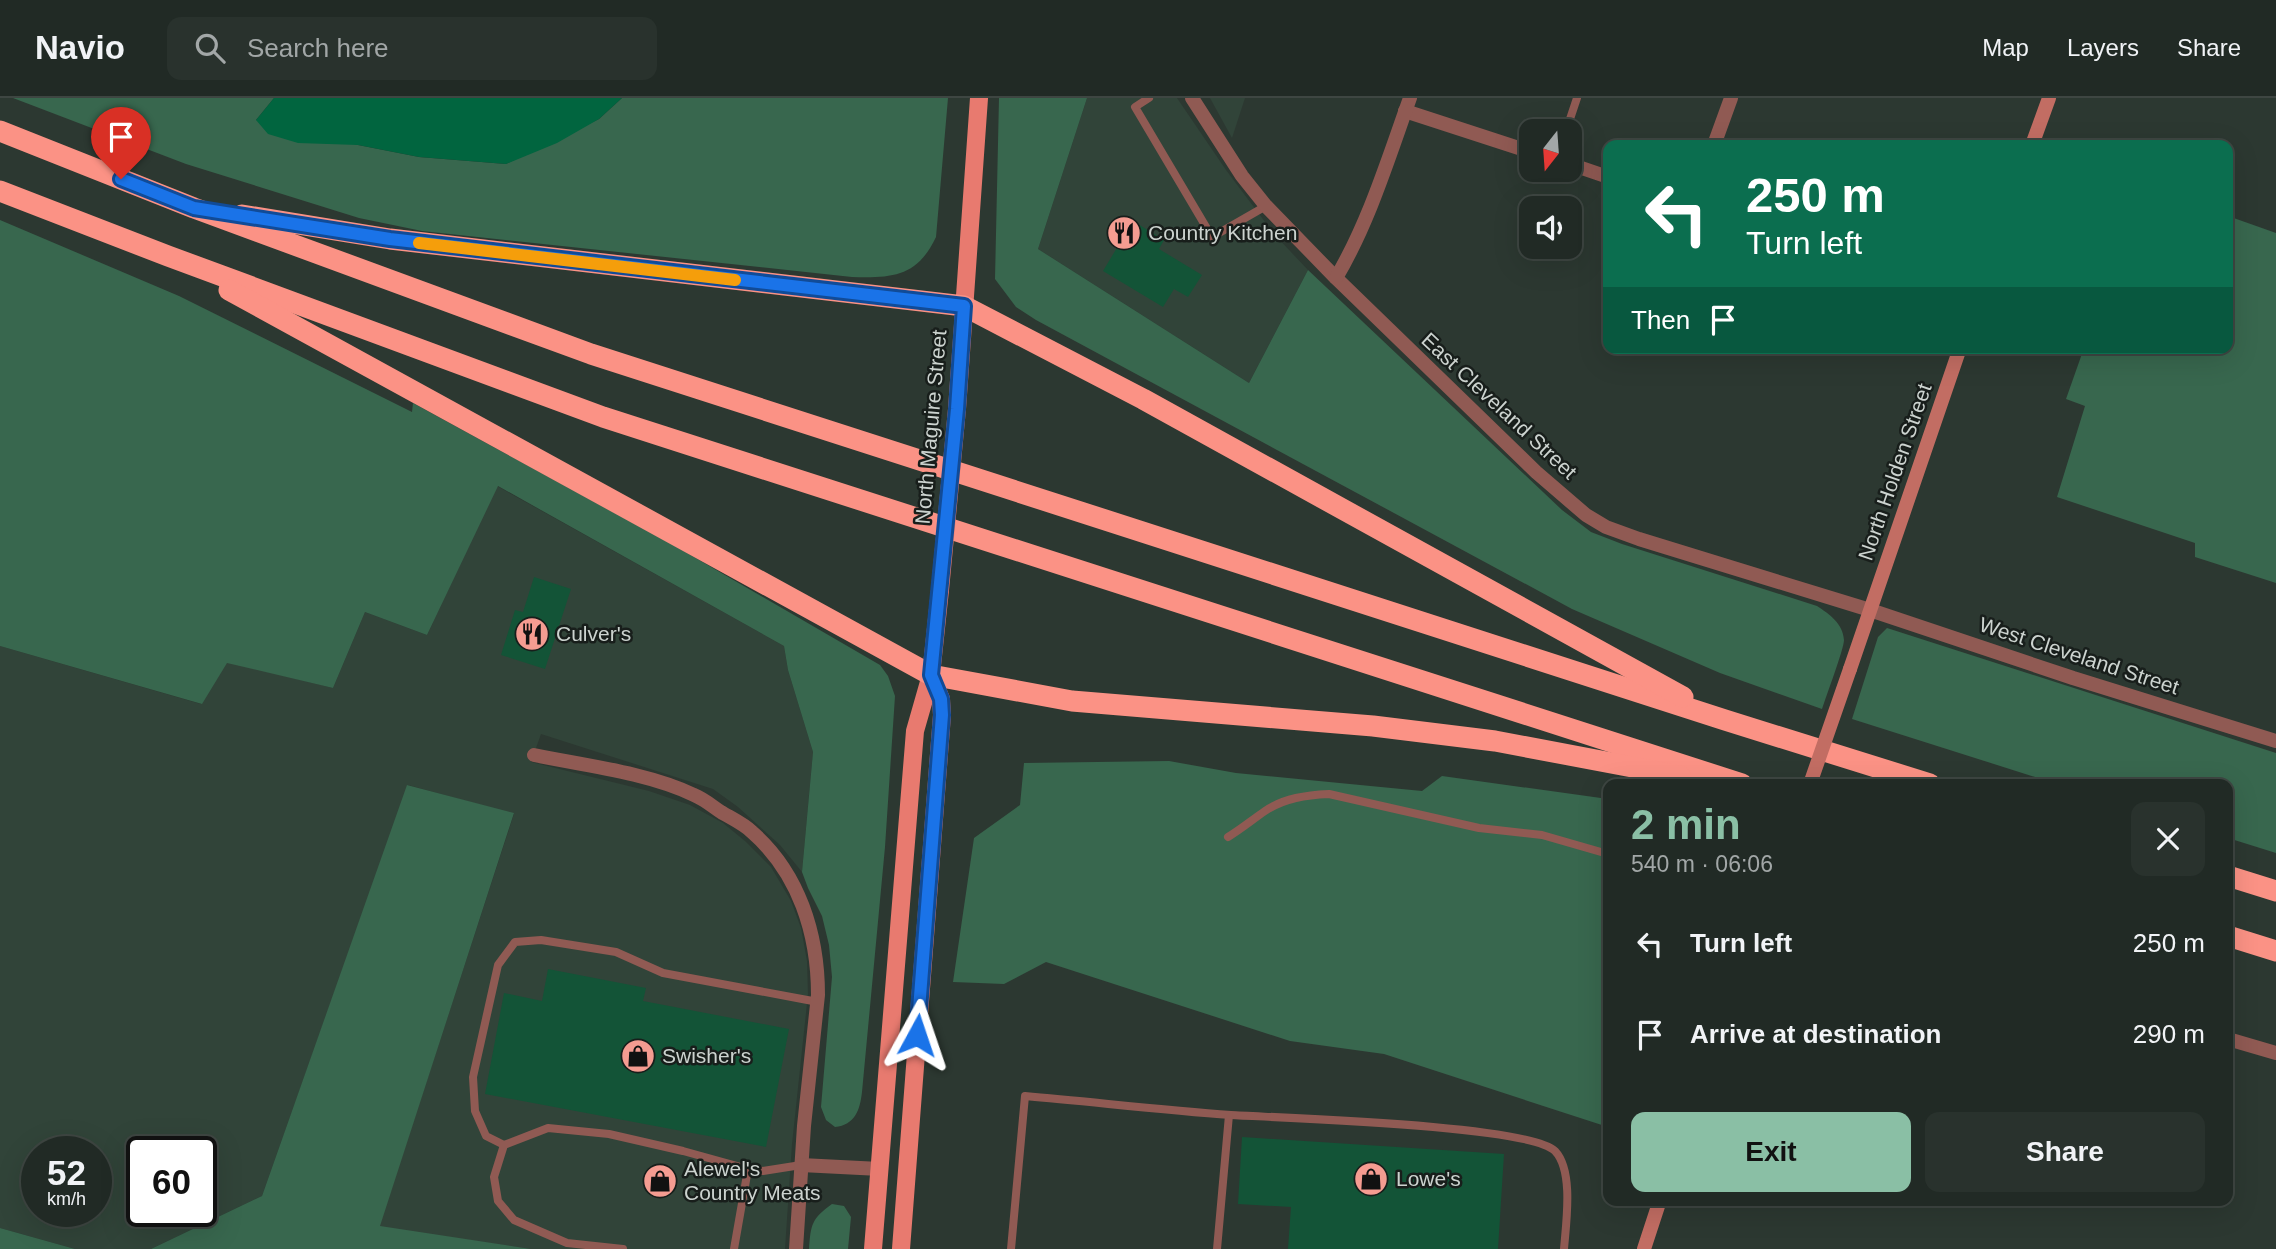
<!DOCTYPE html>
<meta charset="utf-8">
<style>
:root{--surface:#212a25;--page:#29322d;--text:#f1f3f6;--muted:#a2a7a7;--line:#3e4642;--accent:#8abfa5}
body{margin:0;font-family:Helvetica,sans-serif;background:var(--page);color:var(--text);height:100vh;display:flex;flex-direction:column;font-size:26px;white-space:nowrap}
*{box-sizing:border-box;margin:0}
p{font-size:23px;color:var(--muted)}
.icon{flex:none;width:38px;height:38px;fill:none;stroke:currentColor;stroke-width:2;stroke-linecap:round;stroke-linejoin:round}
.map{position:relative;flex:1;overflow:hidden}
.sheet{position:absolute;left:1603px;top:681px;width:630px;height:427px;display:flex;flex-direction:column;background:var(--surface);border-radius:14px;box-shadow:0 7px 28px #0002,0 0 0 2px var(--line)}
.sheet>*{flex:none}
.hud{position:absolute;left:1603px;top:42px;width:630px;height:214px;border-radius:14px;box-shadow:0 7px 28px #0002,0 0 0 2px var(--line);background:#0b6e4f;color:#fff;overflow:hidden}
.needle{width:46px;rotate:197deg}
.fabs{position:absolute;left:1519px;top:21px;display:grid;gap:14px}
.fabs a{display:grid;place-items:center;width:63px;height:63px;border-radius:14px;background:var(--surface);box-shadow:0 7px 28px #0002,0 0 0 2px var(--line);font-size:35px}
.speed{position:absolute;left:21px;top:1038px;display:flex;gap:14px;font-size:35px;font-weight:700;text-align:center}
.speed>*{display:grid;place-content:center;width:91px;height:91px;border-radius:50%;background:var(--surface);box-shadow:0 7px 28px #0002,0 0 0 2px var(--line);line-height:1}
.speed small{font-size:18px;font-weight:400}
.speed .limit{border:4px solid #111;border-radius:10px;background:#fff;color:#111}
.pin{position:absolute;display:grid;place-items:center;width:60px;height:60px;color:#fff;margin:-72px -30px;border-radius:50% 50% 50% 0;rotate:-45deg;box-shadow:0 0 7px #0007}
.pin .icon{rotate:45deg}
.me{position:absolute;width:77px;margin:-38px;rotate:5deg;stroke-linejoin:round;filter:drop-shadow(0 0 5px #0008)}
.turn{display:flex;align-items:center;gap:24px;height:147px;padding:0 28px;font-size:32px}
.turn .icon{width:91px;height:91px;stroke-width:2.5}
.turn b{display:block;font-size:49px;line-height:60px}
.then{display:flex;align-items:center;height:66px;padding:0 28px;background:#0003;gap:14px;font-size:26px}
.round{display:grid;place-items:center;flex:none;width:74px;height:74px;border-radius:14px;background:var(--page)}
.summary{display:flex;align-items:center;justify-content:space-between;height:119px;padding:0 28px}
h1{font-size:42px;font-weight:600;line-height:52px;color:var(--accent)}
.cta{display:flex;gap:14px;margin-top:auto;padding:14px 28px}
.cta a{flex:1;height:80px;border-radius:14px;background:var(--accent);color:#111;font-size:28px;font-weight:600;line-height:80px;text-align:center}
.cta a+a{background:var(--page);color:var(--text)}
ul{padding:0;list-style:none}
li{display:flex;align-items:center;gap:21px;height:91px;padding:0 28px}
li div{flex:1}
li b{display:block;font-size:26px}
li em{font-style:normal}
header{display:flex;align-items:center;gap:42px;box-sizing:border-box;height:98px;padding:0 35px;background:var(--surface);border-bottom:2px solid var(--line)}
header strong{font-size:33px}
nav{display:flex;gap:38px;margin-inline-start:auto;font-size:24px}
.search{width:490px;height:63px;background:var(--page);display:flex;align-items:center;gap:18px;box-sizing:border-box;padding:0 24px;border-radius:14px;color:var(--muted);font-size:26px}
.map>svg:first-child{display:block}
.built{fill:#314439;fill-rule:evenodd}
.green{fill:#38674e}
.water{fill:#01653f}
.building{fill:#135437}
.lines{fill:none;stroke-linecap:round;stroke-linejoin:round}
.lane{stroke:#905a53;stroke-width:8}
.street{stroke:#905a53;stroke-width:14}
.secondary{stroke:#c26d63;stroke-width:14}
.primary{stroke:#e87a6f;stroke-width:18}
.highway{stroke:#fb9285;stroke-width:21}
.secondary-bridge{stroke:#c26d63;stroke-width:14}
.primary-bridge{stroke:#e87a6f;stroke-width:18}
.route-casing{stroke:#114b97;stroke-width:18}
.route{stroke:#1a73e8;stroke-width:12}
.slow{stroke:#f59e0b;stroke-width:12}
.labels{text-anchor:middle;stroke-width:5;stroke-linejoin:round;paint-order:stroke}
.poi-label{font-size:21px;fill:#ccd3cf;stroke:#181e1b;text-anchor:start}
.street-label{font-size:21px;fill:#ccd3cf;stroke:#181e1b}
</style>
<header>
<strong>Navio</strong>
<div class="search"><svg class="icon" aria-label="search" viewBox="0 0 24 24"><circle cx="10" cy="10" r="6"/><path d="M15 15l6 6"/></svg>Search here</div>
<nav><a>Map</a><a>Layers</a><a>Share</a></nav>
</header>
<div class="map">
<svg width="2276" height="1151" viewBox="0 0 2276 1151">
<rect width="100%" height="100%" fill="#2c3831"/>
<g class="built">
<polygon points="1087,0 1177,0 1226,72 1274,136 1308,172 1249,285 1038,151"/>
<polygon points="1210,0 1245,0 1232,40"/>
<path d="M 497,388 L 784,548 L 788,572 L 813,654 L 802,774 L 780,747 L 738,709 L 713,691 L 541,636 L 531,664 L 649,693 L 690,707 L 723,725 L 745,743 L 771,769 L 791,803 L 801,830 L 807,863 L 808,896 L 792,1046 L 785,1151 L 531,1151 L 379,1129 L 514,716 L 408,687 L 262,1098 L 151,1151 L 75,1151 L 0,1130 L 0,548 L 201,606 L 227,564 L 333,590 L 365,514 L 427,537 ZM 37,1054 L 96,1054 L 96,1113 L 37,1113 ZM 142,1054 L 201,1054 L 201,1113 L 142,1113 Z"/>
</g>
<g class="green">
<path d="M 13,0 L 274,0 L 256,22 L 358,47 L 419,59 L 506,66 L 599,21 L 622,0 L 948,0 L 936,139 C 917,179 893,180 852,179 L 422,133 L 359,120 L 186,66 Z"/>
<path d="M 999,0 L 1087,0 L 1038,151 L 1249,285 L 1308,172 L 1562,412 L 1591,434 L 1622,446 L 1817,508 C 1829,516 1843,525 1844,542 C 1844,551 1826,598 1822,611 L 1720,575 L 1572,511 L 1036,222 L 1016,209 L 995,181 Z"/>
<polygon points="2228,118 2276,135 2276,485 2195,459 2195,445 2057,399 2085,308 2066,301 2084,250 2228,250"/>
<path d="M 0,122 L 179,198 L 412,314 L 413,305 L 675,448 L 880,567 L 888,578 L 895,598 L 885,749 L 862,994 C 860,1012 855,1027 835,1029 L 826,1022 L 821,1009 L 832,879 L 829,847 L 822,818 L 808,790 L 802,774 L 813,654 L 788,572 L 784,548 L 498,388 L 427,537 L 365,514 L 333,590 L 227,565 L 202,606 L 0,548 Z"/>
<polygon points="1887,530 2276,655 2276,755 2228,740 2228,686 2057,686 1852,621 1878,539"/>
<polygon points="1169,663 1236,675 1422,693 1442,678 1608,701 1608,1029 1384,956 1290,943 1046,864 1004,886 953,884 974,740 1020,707 1024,665"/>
<polygon points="407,687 514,715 380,1128 531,1151 151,1151 262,1098"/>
<path d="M 832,1106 L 844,1108 L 851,1119 L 848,1151 L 809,1151 C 811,1127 811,1121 832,1106 Z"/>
<polygon points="0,1130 75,1151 0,1151"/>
</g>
<polygon class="water" points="274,0 622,0 599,21 557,45 506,66 419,59 358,47 298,45 268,36 256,22"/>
<g class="building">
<polygon points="1133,123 1164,142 1159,151 1202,177 1188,199 1174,191 1163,209 1103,173"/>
<polygon points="534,479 571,491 545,571 501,557 515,512 523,514"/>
<polygon points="548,871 646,890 643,903 789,931 766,1049 485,996 504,895 542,903"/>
<polygon points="1242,1039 1504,1056 1498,1151 1288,1151 1291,1109 1238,1106"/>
</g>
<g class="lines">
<g class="lane">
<polyline points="1149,0 1135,9 1212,139 1266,108"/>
<polyline points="1566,33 1577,0"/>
<path d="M 1228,739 C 1241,731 1252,722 1265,713 C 1284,700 1307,697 1329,696 L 1479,730 L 1542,737 L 1608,756"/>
<polyline points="504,1047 486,1038 475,1013 473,979 498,867 515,844 541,842 616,854 663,875 818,904"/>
<polyline points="623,1151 567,1145 514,1122 498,1103 494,1079 504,1047 548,1030 609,1036 683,1053 748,1071 763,1073 801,1067"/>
<polyline points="734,1151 748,1071"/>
<path d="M 1011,1151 L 1025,998 C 1094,1004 1162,1012 1231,1017 C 1281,1020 1529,1027 1555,1053 C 1574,1073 1566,1125 1564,1151"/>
<polyline points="1217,1151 1229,1017"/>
</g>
<g class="street">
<polyline points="1192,0 1242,78 1266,108 1336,180 1536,374 1586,417 1606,429 1639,441 1870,512 2073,580 2276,643"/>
<polyline points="1405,13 1531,54"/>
<polyline points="1714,47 1731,0"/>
<polyline points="1570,66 1608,79"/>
<path d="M 1336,180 C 1369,124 1388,61 1410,0"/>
<path d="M 534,657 C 583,667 649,675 694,697 C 704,701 712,708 721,714 C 731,720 744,726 752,734 C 799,775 818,836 818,897 L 804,1028 L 796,1151"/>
<polyline points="2228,941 2276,955"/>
<polyline points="801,1067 880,1071"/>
</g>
<g class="secondary">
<polyline points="2032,47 2049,0"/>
<polyline points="1850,571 1960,250"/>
<polyline points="1644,1151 1660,1102"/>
</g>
<g class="primary">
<polyline points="957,311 979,0"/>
<polyline points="873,1151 915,633 931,577 940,492"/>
<polyline points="901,1151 942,617 941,601 931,577"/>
</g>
<g class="highway">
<polyline points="0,33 194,110 591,256 1725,622 1930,686"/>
<polyline points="0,93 168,158 603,319 1742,686"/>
<polyline points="242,117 390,141 964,208 1143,301 1683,599"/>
<polyline points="229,192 931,577 1072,603 1373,628 1495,643 1680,678"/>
<polyline points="2228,778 2276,793"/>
<polyline points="2228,838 2276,853"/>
</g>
<polyline class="secondary-bridge" points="1810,686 1850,571"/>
<polyline class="primary-bridge" points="940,492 957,311"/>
</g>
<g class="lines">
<g class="route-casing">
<polyline id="route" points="121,81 194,110 390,141 964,208 957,311 931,577 941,601 942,617 917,937"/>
</g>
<use href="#route" class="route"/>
<polyline class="slow" points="419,145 735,182"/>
</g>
<defs>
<g id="restaurant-disc" transform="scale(1.75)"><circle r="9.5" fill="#f59c91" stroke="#181e1b"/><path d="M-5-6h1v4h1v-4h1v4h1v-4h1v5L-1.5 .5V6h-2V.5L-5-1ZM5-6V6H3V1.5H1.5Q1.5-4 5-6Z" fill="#111"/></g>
<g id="shop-disc" transform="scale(1.75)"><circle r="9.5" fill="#f59c91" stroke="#181e1b"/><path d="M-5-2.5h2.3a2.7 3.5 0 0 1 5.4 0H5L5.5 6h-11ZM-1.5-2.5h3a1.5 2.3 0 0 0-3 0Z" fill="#111"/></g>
</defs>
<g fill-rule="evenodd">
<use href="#restaurant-disc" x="1124" y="135"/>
<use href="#restaurant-disc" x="532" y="536"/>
<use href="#shop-disc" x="638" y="958"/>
<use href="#shop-disc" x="1371" y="1081"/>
<use href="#shop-disc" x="660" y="1083"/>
</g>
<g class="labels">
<g class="poi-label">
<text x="1148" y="142">Country Kitchen</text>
<text x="556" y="543">Culver's</text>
<text x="662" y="965">Swisher's</text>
<text x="684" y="1078">Alewel's<tspan x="684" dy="24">Country Meats</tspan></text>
<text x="1396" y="1088">Lowe's</text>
</g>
<g class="street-label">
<text transform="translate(1499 308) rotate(43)" y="7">East Cleveland Street</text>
<text transform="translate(931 329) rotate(-85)" y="7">North Maguire Street</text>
<text transform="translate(1895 374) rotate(-71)" y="7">North Holden Street</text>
<text transform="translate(2079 558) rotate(18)" y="7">West Cleveland Street</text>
</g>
</g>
</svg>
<div class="fabs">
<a><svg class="needle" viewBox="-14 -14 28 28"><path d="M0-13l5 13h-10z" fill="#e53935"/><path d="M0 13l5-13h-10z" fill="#a2a7a7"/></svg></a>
<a><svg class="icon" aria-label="sound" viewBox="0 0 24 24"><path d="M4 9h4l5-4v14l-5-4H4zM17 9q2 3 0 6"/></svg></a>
</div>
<div class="speed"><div>52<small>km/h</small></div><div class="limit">60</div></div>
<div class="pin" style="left:121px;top:81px;background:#d93025"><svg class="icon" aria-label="arrive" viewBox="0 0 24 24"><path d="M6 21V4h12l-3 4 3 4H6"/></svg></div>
<svg class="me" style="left:917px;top:937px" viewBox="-20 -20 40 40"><path d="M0-17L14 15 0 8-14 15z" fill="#1a73e8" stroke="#fff" stroke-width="4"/></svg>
<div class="hud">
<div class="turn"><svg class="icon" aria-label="left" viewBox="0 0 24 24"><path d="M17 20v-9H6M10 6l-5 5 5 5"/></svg><div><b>250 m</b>Turn left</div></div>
<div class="then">Then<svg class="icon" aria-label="arrive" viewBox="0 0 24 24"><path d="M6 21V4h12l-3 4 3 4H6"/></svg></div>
</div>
<section class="sheet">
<div class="summary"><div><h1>2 min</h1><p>540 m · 06:06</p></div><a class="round"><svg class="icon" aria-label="close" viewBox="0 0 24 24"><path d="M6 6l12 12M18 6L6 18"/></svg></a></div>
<ul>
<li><svg class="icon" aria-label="left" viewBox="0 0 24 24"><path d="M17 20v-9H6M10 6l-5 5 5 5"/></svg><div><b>Turn left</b></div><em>250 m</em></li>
<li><svg class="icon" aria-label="arrive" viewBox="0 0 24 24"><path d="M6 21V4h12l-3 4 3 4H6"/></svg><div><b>Arrive at destination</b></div><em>290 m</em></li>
</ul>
<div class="cta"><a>Exit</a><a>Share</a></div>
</section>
</div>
